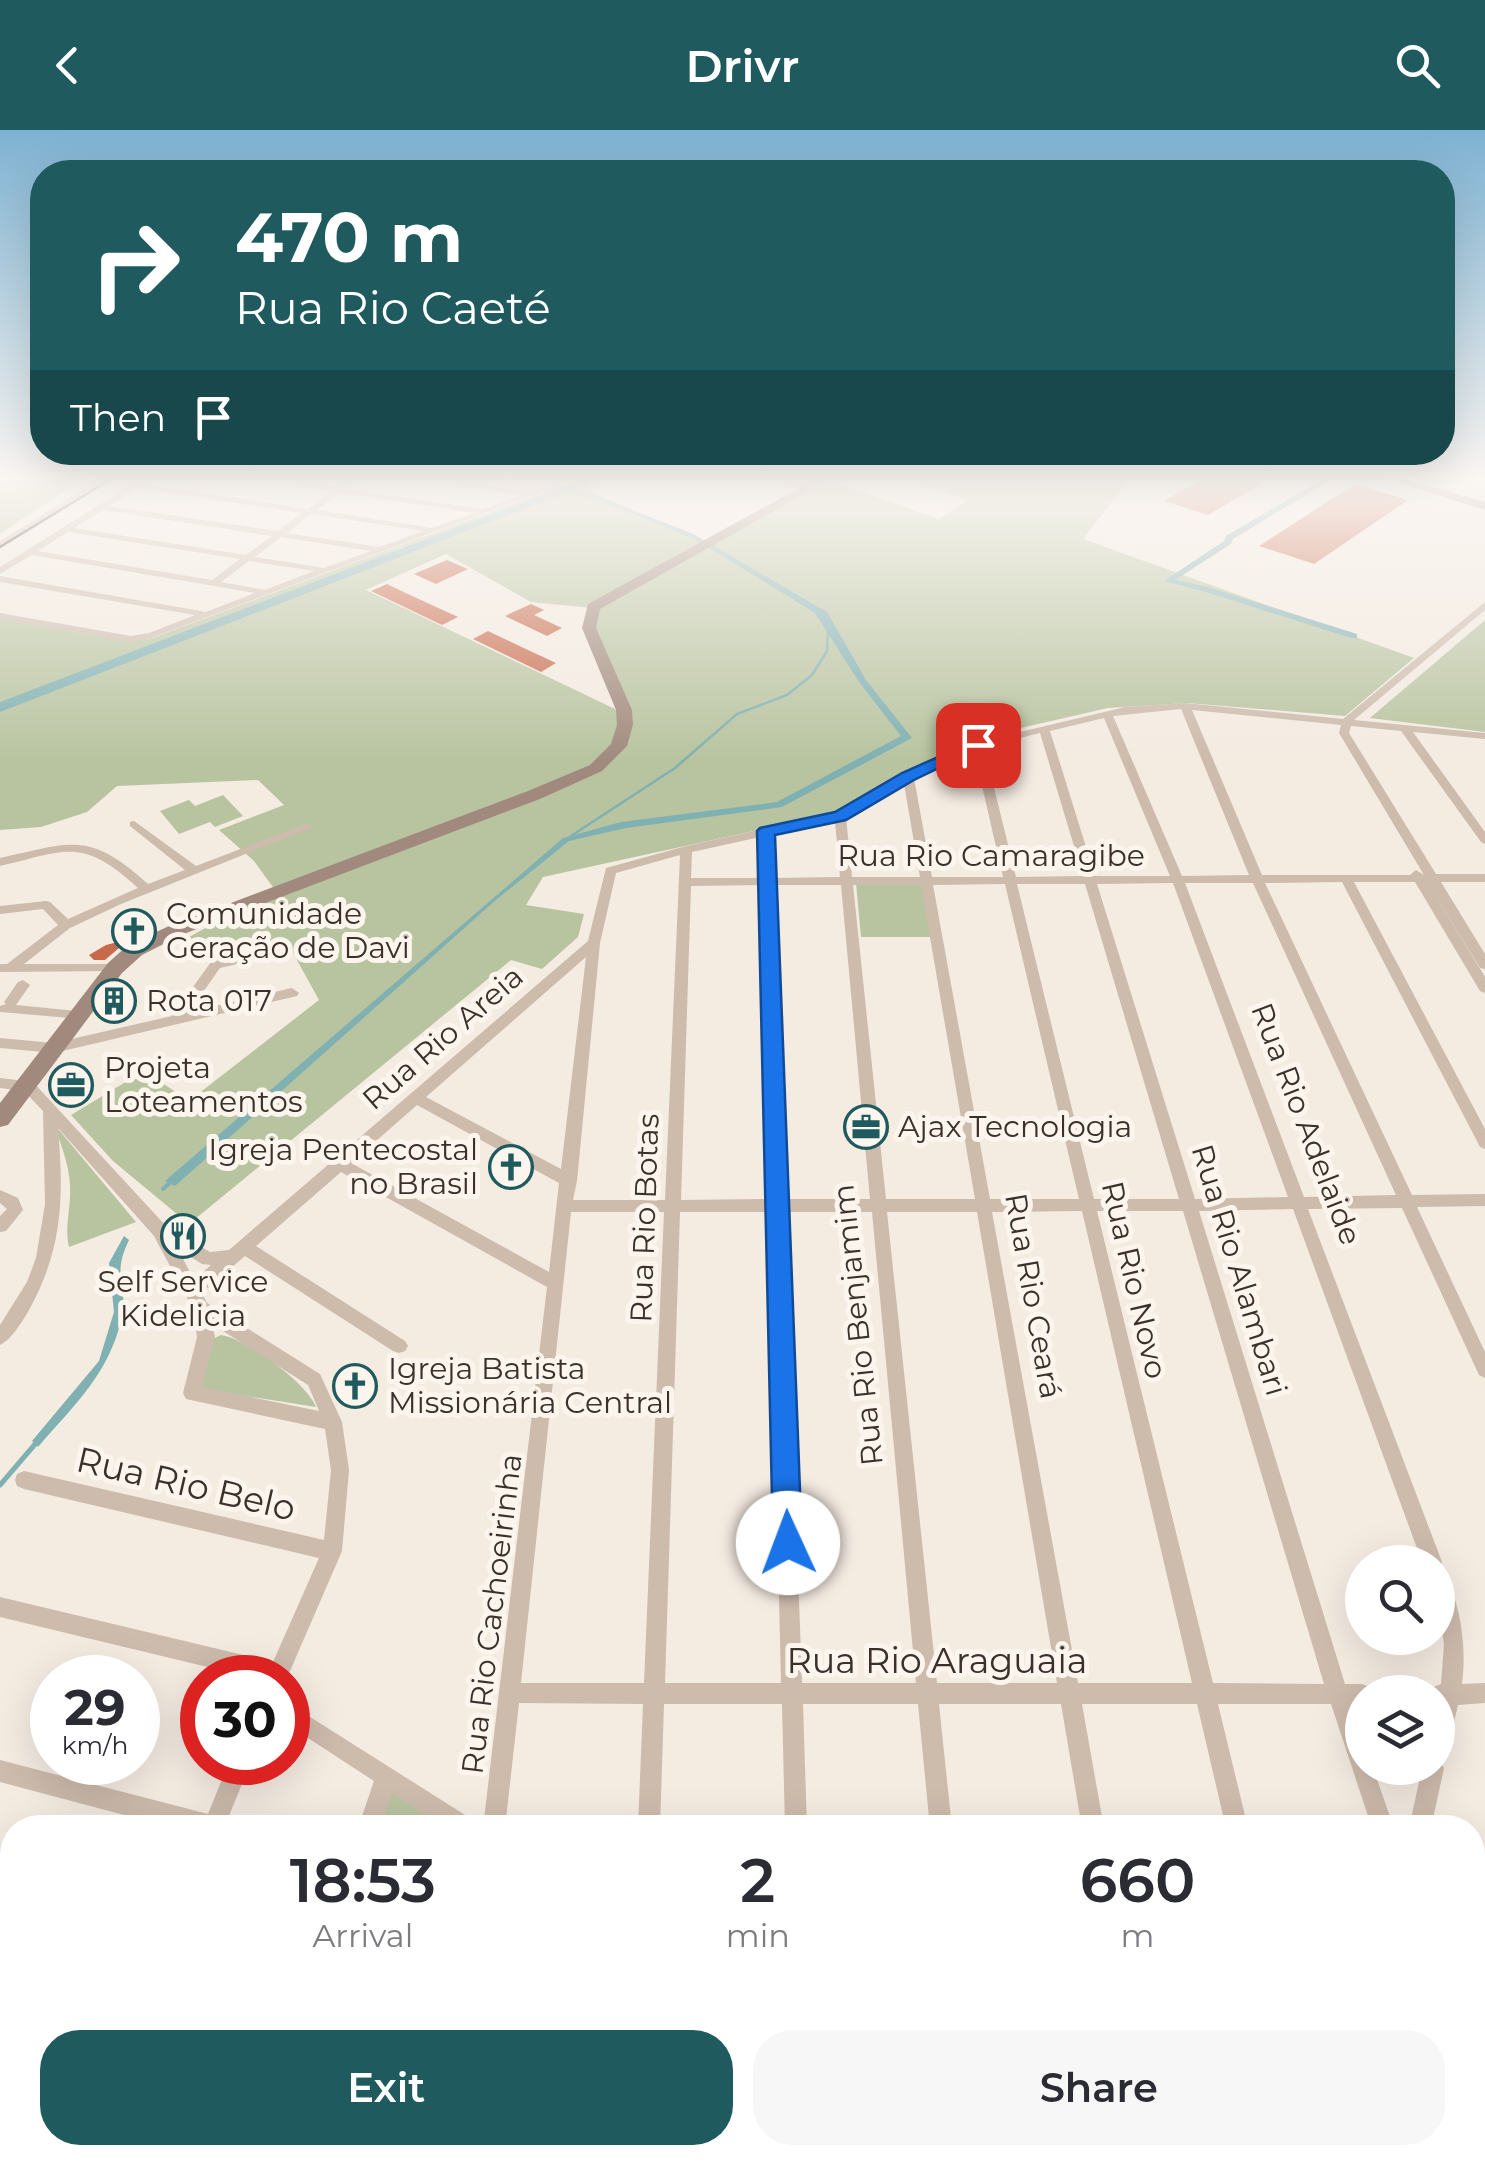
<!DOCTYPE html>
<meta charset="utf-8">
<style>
:root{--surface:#fff;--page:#f7f7f7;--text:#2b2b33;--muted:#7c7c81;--accent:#1f5a5e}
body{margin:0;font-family:Montserrat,sans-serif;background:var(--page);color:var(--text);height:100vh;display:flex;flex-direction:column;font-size:38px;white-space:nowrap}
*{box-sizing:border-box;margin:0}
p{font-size:32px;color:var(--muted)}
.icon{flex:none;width:55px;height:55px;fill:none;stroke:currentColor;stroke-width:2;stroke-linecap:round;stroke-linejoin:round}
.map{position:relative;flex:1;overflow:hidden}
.side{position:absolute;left:0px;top:1685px;width:1485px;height:350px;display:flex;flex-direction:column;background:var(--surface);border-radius:40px 40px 0 0;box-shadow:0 10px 40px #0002}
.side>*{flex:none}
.guide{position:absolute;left:30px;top:30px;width:1425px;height:305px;border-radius:40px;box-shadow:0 10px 40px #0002;background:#1f5a5e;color:#fff;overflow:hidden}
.fabs{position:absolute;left:1345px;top:1415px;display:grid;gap:20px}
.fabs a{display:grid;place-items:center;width:110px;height:110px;border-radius:50%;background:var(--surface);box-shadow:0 10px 40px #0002;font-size:50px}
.speed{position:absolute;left:30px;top:1525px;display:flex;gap:20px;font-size:50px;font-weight:700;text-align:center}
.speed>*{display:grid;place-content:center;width:130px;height:130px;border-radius:50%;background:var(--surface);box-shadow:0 10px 40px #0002;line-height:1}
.speed small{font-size:25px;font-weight:400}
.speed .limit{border:15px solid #d22;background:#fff;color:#111}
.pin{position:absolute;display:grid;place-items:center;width:85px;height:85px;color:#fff;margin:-42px;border-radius:20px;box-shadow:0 5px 15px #0006}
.me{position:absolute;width:110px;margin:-55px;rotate:358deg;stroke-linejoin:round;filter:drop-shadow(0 0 8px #0008)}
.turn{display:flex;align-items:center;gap:35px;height:210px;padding:0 40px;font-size:45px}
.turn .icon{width:130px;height:130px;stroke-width:2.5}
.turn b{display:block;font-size:70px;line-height:85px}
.then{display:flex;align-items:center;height:95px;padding:0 40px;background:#0003;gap:20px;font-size:38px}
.eta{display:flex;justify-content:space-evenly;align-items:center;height:170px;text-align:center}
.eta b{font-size:60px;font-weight:600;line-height:70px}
.cta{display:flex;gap:20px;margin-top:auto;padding:20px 40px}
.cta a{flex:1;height:115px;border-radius:40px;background:var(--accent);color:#fff;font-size:40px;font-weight:600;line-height:115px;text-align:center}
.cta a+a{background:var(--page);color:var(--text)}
header{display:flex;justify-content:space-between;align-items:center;height:130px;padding:0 40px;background:var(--accent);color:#fff;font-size:45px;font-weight:600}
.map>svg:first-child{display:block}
.green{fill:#b8c4a0;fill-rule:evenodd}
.water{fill:#7fb0b2}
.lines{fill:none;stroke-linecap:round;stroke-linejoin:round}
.stream-far2{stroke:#7fb0b2;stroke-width:2.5}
.stream-far1{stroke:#7fb0b2;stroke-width:4}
.stream{stroke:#7fb0b2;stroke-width:5}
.canal{fill:#7fb0b2;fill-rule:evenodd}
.river{fill:#7fb0b2;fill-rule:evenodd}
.building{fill:#c8694b}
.minor{fill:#cdbbac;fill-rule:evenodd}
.secondary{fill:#a18a7d;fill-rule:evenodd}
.tram{stroke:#3b302b;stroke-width:2.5}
.route{fill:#1a73e8;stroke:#114b97;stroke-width:2.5}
.labels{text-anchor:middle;stroke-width:10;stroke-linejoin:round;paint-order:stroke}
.street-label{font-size:30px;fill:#3b302b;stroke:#fbf5ee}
.poi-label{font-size:30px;fill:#3b302b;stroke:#fbf5ee;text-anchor:start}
.near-street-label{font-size:35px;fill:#3b302b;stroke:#fbf5ee}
</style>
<header><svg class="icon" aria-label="back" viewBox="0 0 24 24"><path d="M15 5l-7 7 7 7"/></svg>Drivr<svg class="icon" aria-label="search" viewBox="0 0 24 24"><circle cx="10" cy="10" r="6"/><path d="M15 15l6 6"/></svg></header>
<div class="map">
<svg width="1485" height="2035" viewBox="0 0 1485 2035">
<rect width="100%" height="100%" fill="#f4ebe1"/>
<g class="green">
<polygon points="0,346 88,346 0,404"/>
<path d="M 587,346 L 596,346 L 331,449 L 603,346 L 616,346 L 589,357 L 593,363 L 707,412 L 799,361 L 759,346 L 829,346 L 825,349 L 939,389 L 968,370 L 896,346 L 966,346 L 981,351 L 989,346 L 1132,346 L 1083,409 L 1414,528 L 1345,586 L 1187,573 L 1108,578 L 964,611 L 836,683 L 543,747 L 526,775 L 584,784 L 578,807 L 542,839 L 511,830 L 189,1094 L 113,1031 L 71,985 L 124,953 L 149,944 L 189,971 L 319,870 L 287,812 L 196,824 L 189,807 L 275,760 L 254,731 L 219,700 L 284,675 L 258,650 L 117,656 L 87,682 L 41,697 L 0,700 L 0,487 L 131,510 L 152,508 ZM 446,424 L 531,472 L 593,478 L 589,498 L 624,593 L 615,579 L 366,460 Z"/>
<polygon points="1485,490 1485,602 1370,588"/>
<polygon points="223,665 243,686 215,697 210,692 179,704 160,681 189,670 195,676"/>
<polygon points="856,753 925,753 934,807 861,807"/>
<path d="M 54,994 L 136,1092 L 69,1117 C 65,1099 69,1086 70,1067 C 72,1041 62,1018 54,994 Z"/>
<path d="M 221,1205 C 247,1209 307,1253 316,1277 L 194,1258 L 213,1209 Z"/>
<polygon points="386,1648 465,1698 369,1698"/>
<polygon points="258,2022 376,2023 395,2035 253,2035"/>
</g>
<g class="water">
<polygon points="570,359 590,363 693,404 827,482 866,550 912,608 782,677 626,698 569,711 497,769 175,1056 165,1051 563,708 621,692 777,672 901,606 859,552 815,483 695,409 591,367 563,362"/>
<path d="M 124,1106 L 129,1110 C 111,1147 128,1154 122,1186 C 110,1243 75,1274 38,1317 L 32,1311 L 99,1231 L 114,1182 L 109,1133 Z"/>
</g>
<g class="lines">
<polyline class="stream-far2" points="571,706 675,638 737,584 787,565 812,545 827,521 828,501"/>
<polyline class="stream-far1" points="163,1059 172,1051"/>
<polyline class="stream" points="0,1355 36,1313"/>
<polygon class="canal" points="1328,346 1337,346 1233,409 1231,414 1175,450 1208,457 1357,504 1357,508 1351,508 1203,461 1164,451 1224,411 1226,406"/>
<polygon class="river" points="592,346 609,346 0,582 0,572"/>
</g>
<g class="building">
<polygon points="1209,346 1275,346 1208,385 1164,371"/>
<polygon points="1355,354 1408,370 1314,434 1259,416"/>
<polygon points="447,430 468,439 436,454 414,444"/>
<polygon points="387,454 408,464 458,487 442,495 371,461"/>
<polygon points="531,474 544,480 534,485 562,498 547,506 505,486"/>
<polygon points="488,501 528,520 556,533 541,542 473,509"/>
<polygon points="138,787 149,801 126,812 105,830 94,830 89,825 106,815 130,809 115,797"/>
</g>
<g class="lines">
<g class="minor">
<polygon points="105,346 114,346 0,418 0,411"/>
<path d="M 145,346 L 154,346 L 143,354 L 308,379 L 331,361 L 239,346 L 259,346 L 337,357 L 352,346 L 361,346 L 345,359 L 483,379 L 522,365 L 401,346 L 422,346 L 530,362 L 573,346 L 584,346 L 151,508 L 131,512 L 0,489 L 0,483 L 131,506 L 149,503 L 195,485 L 0,452 L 0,446 L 206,482 L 255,463 L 32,425 L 0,444 L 0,437 ZM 137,358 L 302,383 L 278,401 L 109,376 ZM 340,363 L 474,383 L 432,398 L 317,380 ZM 103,380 L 272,406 L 246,425 L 74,398 ZM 311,384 L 423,401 L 380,417 L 287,403 ZM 68,402 L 240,429 L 212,450 L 38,421 ZM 281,407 L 371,421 L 324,438 L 255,427 ZM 249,431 L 314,441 L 265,460 L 221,452 Z"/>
<path d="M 1485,472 L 1485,480 L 1354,590 L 1485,603 L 1485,609 L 1413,602 L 1485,702 L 1485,714 L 1481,712 L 1401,601 L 1351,596 L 1349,603 L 1436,744 L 1485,744 L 1485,752 L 1441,752 L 1485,824 L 1485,839 L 1480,838 L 1427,752 L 1485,847 L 1485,863 L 1480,861 L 1415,752 L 1354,752 L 1485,999 L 1485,1019 L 1480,1017 L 1478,1013 L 1342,752 L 1265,753 L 1412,1065 L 1485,1064 L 1485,1076 L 1417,1077 L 1485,1222 L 1485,1248 L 1479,1245 L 1402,1078 L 1308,1079 L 1442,1432 L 1439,1438 L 1445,1440 C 1460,1477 1467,1514 1462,1554 L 1485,1553 L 1485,1573 L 1458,1575 L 1446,1626 L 1438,1628 L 1438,1562 L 1429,1562 L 1431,1558 L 1441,1554 L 1444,1514 L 1438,1477 L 1438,1432 L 1422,1432 L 1293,1079 L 1199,1081 L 1345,1554 L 1362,1554 L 1369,1557 L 1372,1562 L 1362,1562 L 1362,1574 L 1352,1574 L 1362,1605 L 1362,1638 L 1373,1638 L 1394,1698 L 1372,1698 L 1331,1574 L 1218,1574 L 1248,1698 L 1226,1698 L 1197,1574 L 1082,1574 L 1104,1698 L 1082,1698 L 1061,1574 L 939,1574 L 952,1698 L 930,1698 L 918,1574 L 803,1574 L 807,1698 L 785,1698 L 782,1574 L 664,1574 L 660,1698 L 638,1698 L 643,1574 L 519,1573 L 505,1698 L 483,1698 L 547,1157 L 341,1042 L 256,1116 L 405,1211 L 408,1216 L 405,1221 L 399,1223 L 393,1221 L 245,1126 L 202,1163 L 207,1173 L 320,1244 L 342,1292 L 349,1340 L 342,1421 L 287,1548 L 253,1548 L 0,1487 L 0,1467 L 273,1532 L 319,1428 L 24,1359 L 17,1356 L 15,1350 L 17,1344 L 24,1341 L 324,1410 L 331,1340 L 325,1299 L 186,1269 L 183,1263 L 197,1207 L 193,1179 L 154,1106 L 58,998 C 64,1066 63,1119 29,1180 C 22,1192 12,1209 0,1215 L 0,1195 L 27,1152 L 36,1128 L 45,1074 L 43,981 L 24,961 L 0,958 L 0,948 L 33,952 L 166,1096 L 210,1122 L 229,1120 L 588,811 L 606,738 L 686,716 L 836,683 L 904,645 L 974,613 L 1125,577 L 1185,573 L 1343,589 ZM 1181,579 L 1249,745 L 1182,746 L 1113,586 ZM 1192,580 L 1341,595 L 1339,603 L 1424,745 L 1416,740 L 1410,745 L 1262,745 ZM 1104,588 L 1170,746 L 1095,746 L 1050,601 ZM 1040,603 L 1083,746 L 1016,747 L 984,617 ZM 974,621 L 1003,747 L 932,747 L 914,648 ZM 904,654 L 920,747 L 852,747 L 846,687 ZM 835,691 L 840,747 L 773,748 L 772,705 ZM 760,707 L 761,748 L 691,748 L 692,722 ZM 680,725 L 665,1070 L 573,1070 L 577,1051 L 600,813 L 616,743 ZM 1173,753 L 1288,1067 L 1195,1069 L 1097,754 ZM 1185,753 L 1253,753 L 1396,1065 L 1304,1067 ZM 1005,754 L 1079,1069 L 990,1069 L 933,755 ZM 1017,754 L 1085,754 L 1179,1069 L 1094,1069 ZM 762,755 L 769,1069 L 681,1070 L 691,756 ZM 774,755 L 841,755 L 870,1069 L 785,1069 ZM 853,755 L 921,755 L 975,1069 L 886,1069 ZM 586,827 L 561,1039 L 426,967 ZM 417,975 L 559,1053 L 549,1142 L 351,1033 ZM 1082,1081 L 1192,1553 L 1078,1553 L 992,1082 ZM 1097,1081 L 1183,1081 L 1324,1554 L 1213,1553 ZM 571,1082 L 664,1082 L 644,1553 L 521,1553 ZM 680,1082 L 770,1082 L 781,1553 L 665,1553 ZM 785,1082 L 872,1082 L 916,1553 L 802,1553 ZM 887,1082 L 977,1082 L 1057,1553 L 937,1553 ZM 178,1119 L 202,1134 L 211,1135 L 194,1150 ZM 212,1194 L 308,1255 L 319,1281 L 202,1257 L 215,1207 Z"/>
<path d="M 134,691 L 196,736 L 303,695 L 307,694 L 313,697 L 121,774 L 70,798 L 24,834 L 115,834 L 122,838 L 120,841 L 0,842 L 0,834 L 7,834 L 58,795 L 43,779 L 0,784 L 0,776 L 46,771 L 50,772 L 68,789 L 138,758 C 82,707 68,720 0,736 L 0,728 C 73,712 89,701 148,754 L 185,740 L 130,696 L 130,692 Z"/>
<polygon points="274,817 280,821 279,824 220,838 189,882 292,858 299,863 297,866 54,923 0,918 0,908 54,913 172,886 211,832"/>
<polygon points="23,850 30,855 16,875 77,881 84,886 82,889 0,882 0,876 6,874 4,872 18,852"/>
<polygon points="0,1060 18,1068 23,1080 6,1101 0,1102 0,1086 7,1079 0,1073"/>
<polygon points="288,1573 473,1690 476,1698 444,1698 392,1663 380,1698 358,1698 374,1651 288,1595"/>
<polygon points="1438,1629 1444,1638 1431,1698 1409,1698 1422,1638 1438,1638"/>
<polygon points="0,1630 208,1684 229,1632 251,1632 224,1698 173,1698 0,1652"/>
<polygon points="1485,1795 1485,1820 1472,1827 1472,1801"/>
<polygon points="0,1820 12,1824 12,1848 0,1844"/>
<polygon points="53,2022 80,2022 74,2035 48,2035"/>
<polygon points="241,2022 267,2022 262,2035 236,2035"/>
<path d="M 377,2022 C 395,2022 414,2016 422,2035 C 405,2035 385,2035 377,2022 Z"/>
<polygon points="455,2022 487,2022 479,2035 448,2035"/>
<polygon points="710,2022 740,2022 733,2035 703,2035"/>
<path d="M 912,2022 L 947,2022 L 955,2035 C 938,2035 920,2035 912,2022 Z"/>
<polygon points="960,2022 986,2022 988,2035 962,2035"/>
<polygon points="1137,2022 1163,2022 1166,2035 1140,2035"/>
<polygon points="1261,2022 1290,2022 1283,2035 1254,2035"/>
<polygon points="1331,2022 1358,2022 1363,2035 1337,2035"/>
</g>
<g class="secondary">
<polygon points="821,346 836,346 600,479 596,498 632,580 633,595 627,616 602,641 540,669 181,805 142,825 122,843 8,995 0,997 0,973 108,833 128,815 167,797 528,661 590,635 611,614 617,595 616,580 582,498 588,474"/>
<polygon points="1377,346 1396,346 1485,372 1485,380"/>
</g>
<polyline class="tram" points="0,417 116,346"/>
</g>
<linearGradient id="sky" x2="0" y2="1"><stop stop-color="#7eb2d2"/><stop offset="0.55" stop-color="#faf6f2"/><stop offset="1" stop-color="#faf6f2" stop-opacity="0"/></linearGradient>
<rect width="1485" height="631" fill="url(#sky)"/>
<polygon class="route" points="972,612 986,615 914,650 846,690 775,705 802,1413 798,1423 788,1428 777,1423 773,1413 757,701 760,698 835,682 902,643"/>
<defs>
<g id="church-ring" transform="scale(2.25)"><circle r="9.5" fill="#fbf5ee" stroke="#1f5a5e" stroke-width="1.5"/><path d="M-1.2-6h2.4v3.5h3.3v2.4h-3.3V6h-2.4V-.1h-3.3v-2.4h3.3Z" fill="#1f5a5e"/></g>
<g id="building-ring" transform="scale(2.25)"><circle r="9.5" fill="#fbf5ee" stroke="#1f5a5e" stroke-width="1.5"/><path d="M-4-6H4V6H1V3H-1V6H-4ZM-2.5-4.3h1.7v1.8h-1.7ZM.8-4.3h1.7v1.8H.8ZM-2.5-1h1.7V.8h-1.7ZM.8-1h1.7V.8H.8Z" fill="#1f5a5e"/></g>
<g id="office-ring" transform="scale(2.25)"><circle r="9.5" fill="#fbf5ee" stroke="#1f5a5e" stroke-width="1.5"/><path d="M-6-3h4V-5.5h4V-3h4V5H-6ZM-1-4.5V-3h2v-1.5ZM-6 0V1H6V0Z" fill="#1f5a5e"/></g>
<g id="restaurant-ring" transform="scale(2.25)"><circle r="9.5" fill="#fbf5ee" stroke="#1f5a5e" stroke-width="1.5"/><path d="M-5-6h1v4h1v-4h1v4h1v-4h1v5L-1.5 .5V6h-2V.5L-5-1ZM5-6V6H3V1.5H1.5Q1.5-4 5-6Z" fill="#1f5a5e"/></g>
</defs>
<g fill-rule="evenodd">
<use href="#church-ring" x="134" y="801"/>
<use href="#building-ring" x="114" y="871"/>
<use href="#office-ring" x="71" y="955"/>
<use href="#office-ring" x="866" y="997"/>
<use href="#church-ring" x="511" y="1037"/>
<use href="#restaurant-ring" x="183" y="1106"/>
<use href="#church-ring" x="355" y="1256"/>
</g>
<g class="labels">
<g class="street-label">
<text x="991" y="736">Rua Rio Camaragibe</text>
<text transform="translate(443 908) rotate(-41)" y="10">Rua Rio Areia</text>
<text transform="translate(1306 994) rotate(69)" y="10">Rua Rio Adelaide</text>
<text transform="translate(645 1088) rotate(-88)" y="10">Rua Rio Botas</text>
<text transform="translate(1239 1140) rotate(73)" y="10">Rua Rio Alambari</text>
<text transform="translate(1134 1150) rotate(77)" y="10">Rua Rio Novo</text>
<text transform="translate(1033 1166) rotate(80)" y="10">Rua Rio Ceará</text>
<text transform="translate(858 1195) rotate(-96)" y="10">Rua Rio Benjamim</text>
<text transform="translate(492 1484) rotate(-83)" y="10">Rua Rio Cachoeirinha</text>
</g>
<g class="poi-label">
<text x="166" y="794">Comunidade<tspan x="166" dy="34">Geração de Davi</tspan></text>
<text x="146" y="881">Rota 017</text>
<text x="104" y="948">Projeta<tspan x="104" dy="34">Loteamentos</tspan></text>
<text x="898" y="1007">Ajax Tecnologia</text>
<text x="478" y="1030" text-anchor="end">Igreja Pentecostal<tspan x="478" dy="34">no Brasil</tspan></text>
<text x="183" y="1162" text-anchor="middle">Self Service<tspan x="183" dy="34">Kidelicia</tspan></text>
<text x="388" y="1249">Igreja Batista<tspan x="388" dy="34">Missionária Central</tspan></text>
</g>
<g class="near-street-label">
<text transform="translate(186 1354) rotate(13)" y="12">Rua Rio Belo</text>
<text x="937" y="1543">Rua Rio Araguaia</text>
</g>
</g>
</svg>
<div class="fabs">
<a><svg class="icon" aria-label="search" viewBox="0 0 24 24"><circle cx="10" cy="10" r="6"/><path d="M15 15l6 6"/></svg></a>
<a><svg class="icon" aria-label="layers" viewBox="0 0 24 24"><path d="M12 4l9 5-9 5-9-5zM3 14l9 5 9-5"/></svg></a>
</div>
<div class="speed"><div>29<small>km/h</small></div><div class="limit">30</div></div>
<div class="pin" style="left:978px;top:615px;background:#d93025"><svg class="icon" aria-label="arrive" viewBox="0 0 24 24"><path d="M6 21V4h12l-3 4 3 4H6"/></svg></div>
<svg class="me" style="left:788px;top:1413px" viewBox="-20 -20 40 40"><circle r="19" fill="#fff"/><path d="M0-13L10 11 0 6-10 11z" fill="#1a73e8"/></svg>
<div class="guide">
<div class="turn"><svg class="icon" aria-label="right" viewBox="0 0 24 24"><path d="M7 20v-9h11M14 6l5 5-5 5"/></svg><div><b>470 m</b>Rua Rio Caeté</div></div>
<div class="then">Then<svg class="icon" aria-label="arrive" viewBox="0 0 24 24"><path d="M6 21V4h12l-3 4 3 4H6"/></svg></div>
</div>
<section class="side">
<div class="eta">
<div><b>18:53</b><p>Arrival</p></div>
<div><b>2</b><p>min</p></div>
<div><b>660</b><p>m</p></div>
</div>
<div class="cta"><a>Exit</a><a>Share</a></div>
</section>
</div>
